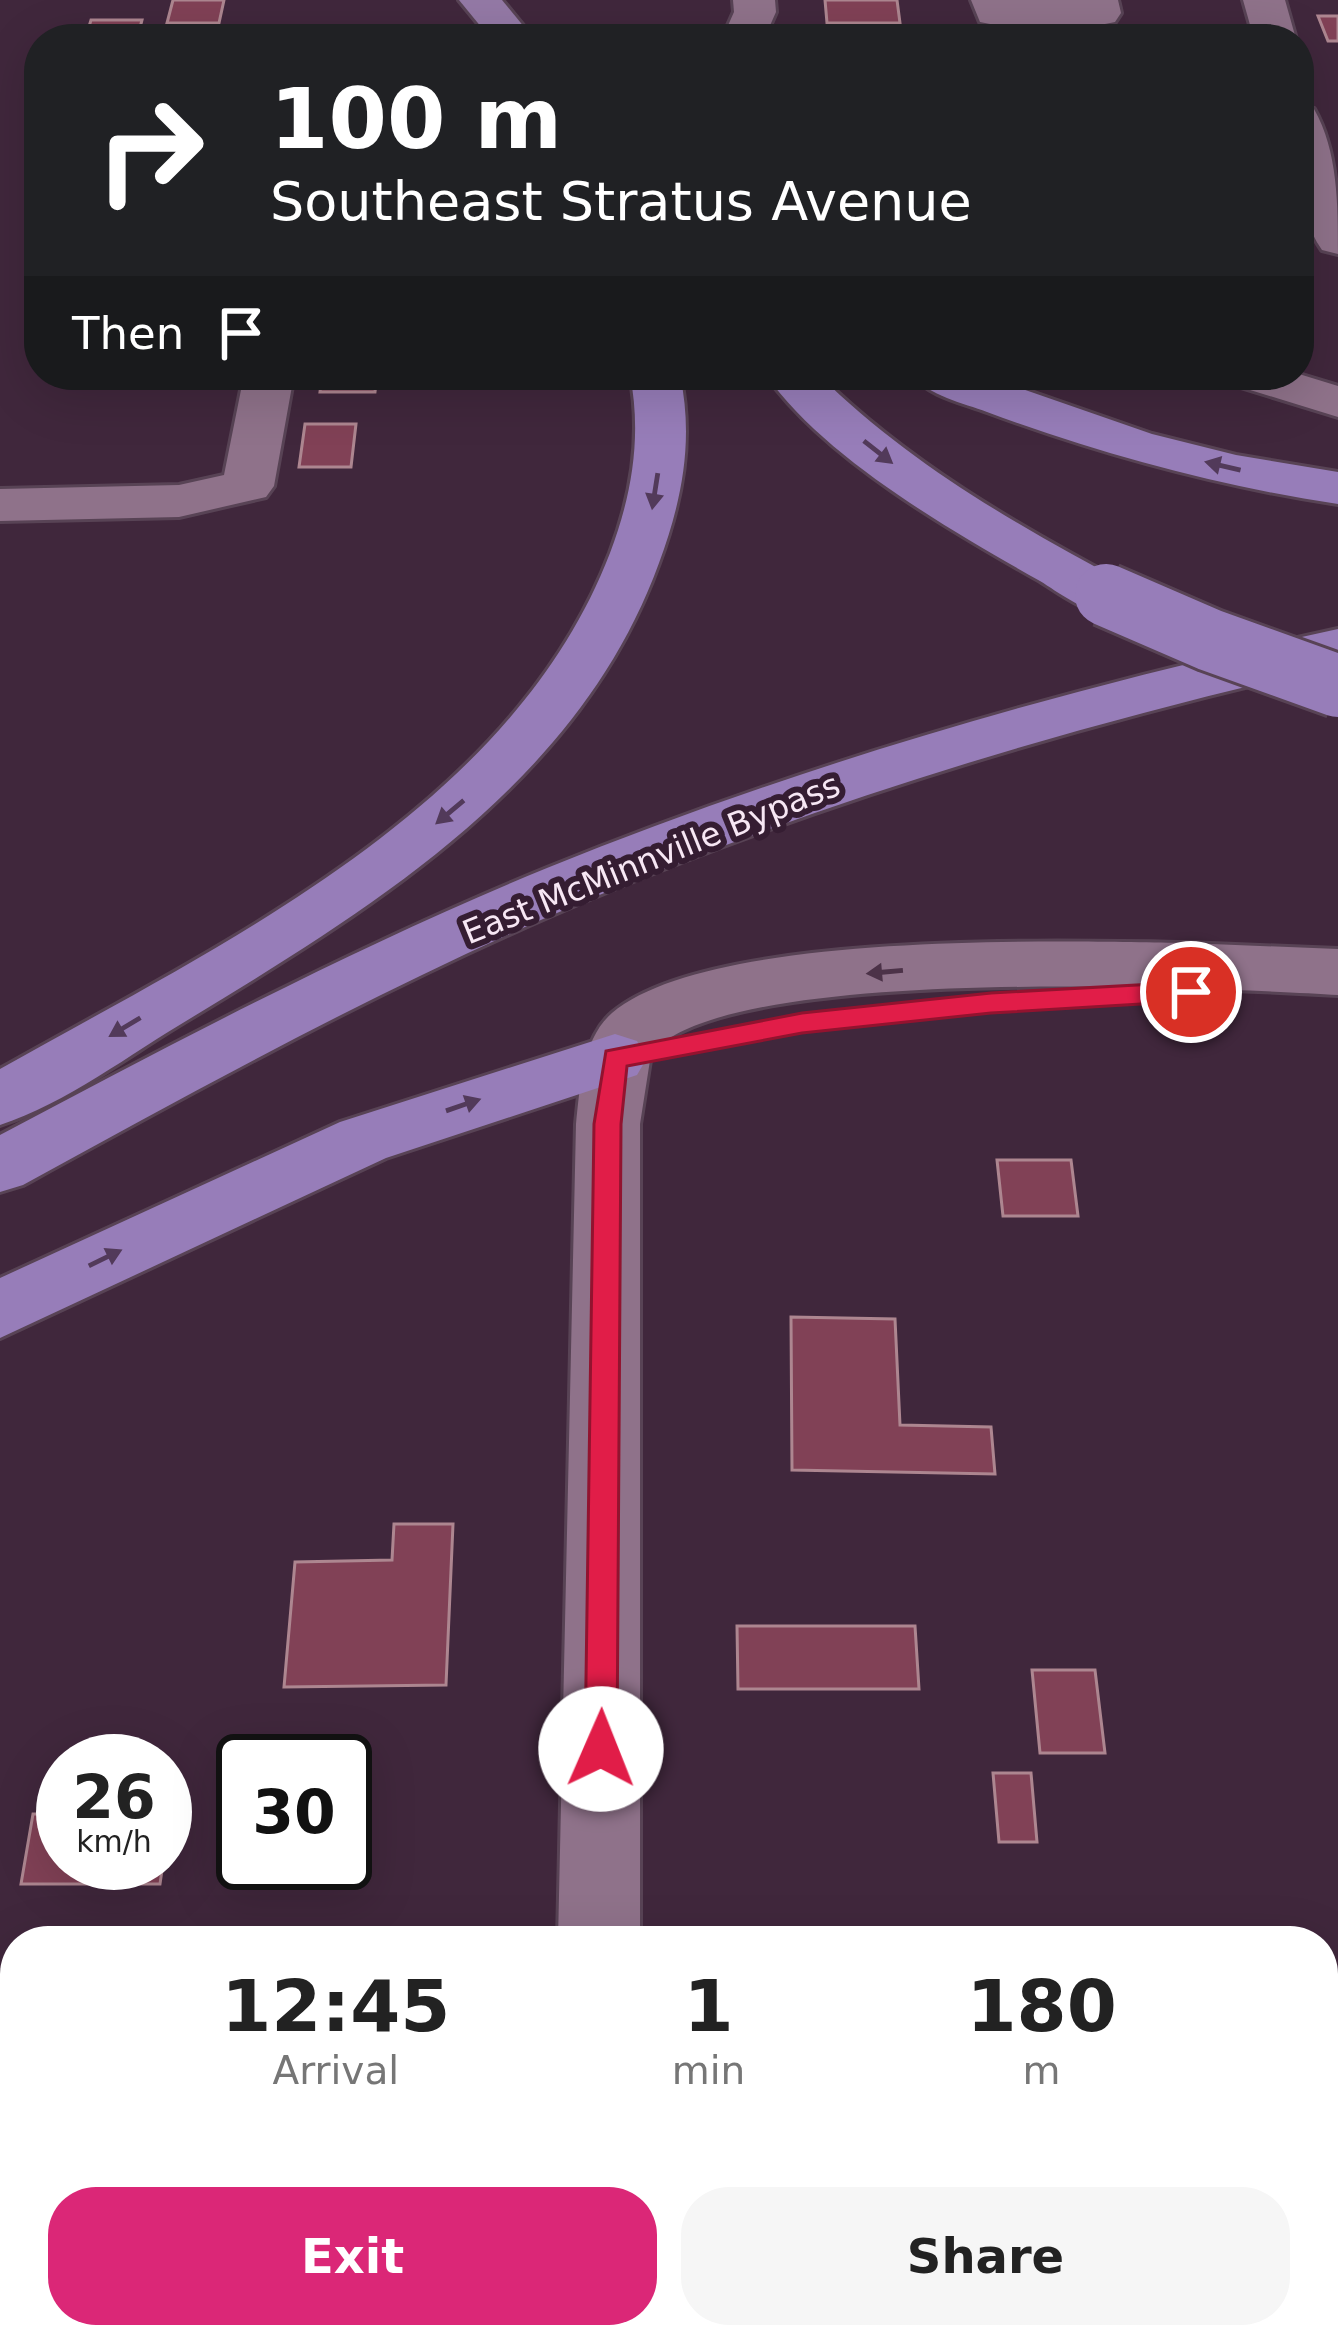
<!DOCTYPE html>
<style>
:root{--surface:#fff;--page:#f6f6f6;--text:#222;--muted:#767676;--accent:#db2777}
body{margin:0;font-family:"DejaVu Sans",sans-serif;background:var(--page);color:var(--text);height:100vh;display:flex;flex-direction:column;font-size:45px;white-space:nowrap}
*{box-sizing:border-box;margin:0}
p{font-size:39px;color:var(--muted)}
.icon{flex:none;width:66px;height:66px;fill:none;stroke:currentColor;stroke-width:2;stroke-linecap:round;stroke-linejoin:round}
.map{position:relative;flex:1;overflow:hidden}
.side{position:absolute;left:0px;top:1926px;width:1338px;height:423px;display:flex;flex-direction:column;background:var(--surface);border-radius:48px 48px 0 0;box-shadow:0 12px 48px #0002}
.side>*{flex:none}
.top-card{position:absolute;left:24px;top:24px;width:1290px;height:366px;border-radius:48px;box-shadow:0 12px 48px #0002;background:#202124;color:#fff;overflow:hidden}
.speed{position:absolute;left:36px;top:1734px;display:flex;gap:24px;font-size:60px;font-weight:700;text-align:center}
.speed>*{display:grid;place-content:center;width:156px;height:156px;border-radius:50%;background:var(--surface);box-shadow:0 12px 48px #0002;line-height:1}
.speed small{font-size:30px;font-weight:400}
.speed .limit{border:6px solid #111;border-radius:18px;background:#fff;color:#111}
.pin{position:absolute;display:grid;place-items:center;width:102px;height:102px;color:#fff;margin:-51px;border:6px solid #fff;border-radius:50%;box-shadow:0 3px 12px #0007}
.me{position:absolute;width:132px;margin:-66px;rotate:1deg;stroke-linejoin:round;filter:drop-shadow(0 0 9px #0008)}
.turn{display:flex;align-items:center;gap:42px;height:252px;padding:0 48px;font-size:54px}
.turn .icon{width:156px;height:156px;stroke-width:2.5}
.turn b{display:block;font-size:84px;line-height:102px}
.then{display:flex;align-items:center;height:114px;padding:0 48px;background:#0003;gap:24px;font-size:45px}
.eta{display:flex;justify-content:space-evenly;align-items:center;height:204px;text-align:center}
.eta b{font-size:72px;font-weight:800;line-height:84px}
.action{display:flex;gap:24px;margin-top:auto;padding:24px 48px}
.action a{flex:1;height:138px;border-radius:48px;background:var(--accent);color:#fff;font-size:48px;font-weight:800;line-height:138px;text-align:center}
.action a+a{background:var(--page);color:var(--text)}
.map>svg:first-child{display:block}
.building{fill:#814156;stroke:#ad8690;stroke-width:3}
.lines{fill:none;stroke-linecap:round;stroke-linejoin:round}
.minor-casing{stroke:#584355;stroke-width:6}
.major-casing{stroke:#584355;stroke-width:6}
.highway-casing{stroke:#584355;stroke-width:6}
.minor{fill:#8f728a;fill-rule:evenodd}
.major{fill:#9479a6;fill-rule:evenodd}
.highway{fill:#977db9;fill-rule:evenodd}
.highway-bridge-casing{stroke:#584355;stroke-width:68;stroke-linecap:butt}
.highway-bridge{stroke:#977db9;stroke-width:62}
.oneway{fill:#523a5a}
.oneway2{fill:#4c3248}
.route{fill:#e11d48;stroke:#92132f;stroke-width:3}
.labels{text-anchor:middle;stroke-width:12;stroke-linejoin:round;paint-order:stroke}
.street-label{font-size:33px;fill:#f7e7f4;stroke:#351d32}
</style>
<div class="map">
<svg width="1338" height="2348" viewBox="0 0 1338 2348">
<rect width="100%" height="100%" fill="#40273c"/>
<g class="building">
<polygon points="173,0 224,0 219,23 167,23"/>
<polygon points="825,0 897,0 900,23 827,23"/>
<polygon points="1318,16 1338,16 1338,41 1328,41"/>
<polygon points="91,20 142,20 137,39 54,39 57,30 88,30"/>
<polygon points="322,375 377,375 375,392 320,392"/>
<polygon points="305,424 356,424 351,467 299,467"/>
<polygon points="997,1160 1071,1160 1078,1216 1003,1216"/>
<polygon points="791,1317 895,1319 900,1425 991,1427 995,1474 792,1470"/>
<polygon points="394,1524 453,1524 446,1685 284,1687 295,1562 392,1560"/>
<polygon points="737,1626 915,1626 919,1689 738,1689"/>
<polygon points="1032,1670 1095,1670 1105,1753 1040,1753"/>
<polygon points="993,1773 1031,1773 1037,1842 999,1842"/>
<polygon points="33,1814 63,1814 63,1863 163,1863 160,1884 21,1884"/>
<rect x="957" y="1935" width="78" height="6"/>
</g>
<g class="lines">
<g class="minor-casing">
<g id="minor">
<polygon points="733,0 775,0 776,12 764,39 722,39 734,12"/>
<polygon points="971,0 1118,0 1121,13 1115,22 1100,25 995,25 980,22"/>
<polygon points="1243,0 1285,0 1296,39 1254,39"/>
<path d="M 1299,105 L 1314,109 C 1338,151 1338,205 1338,254 L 1322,250 C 1293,208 1299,153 1299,105 Z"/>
<polygon points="1299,374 1338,386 1338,417 1234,385 1226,375"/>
<polygon points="244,375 294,375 274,486 266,497 179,517 0,521 0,489 179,485 224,475"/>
<path d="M 1187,943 L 1338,949 L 1338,995 C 1216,988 724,963 651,1054 L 640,1124 L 640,1941 L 558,1941 L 576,1124 C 580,1088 582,1039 612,1013 C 708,931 1058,941 1187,943 Z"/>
<rect x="550" y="2334" width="90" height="14"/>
</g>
</g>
<g class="major-casing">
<polygon id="major" points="459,0 502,0 534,39 491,39"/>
</g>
<g class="highway-casing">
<g id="highway">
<path d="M 630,375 L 680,375 C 694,440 682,501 659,563 C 580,780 379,904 191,1018 C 130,1054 67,1103 0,1125 L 0,1069 C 225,942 512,808 610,553 C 632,495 642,436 630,375 Z"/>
<path d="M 766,375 L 819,375 C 908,463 1015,524 1125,583 L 1133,595 L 1125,607 C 1119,609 1113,612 1107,612 C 1085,613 1058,592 1040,581 C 953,532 824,458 766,375 Z"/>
<path d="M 913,375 L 982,375 L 1152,434 L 1236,455 L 1338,472 L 1338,504 C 1218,486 1101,454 987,412 C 964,403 928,396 913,375 Z"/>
<path d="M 1338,629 L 1338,665 C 1083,723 834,797 592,898 C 396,980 209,1083 23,1185 L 0,1192 L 0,1135 C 179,1040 359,945 547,868 C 803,764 1068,688 1338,629 Z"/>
<polygon points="615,1034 637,1041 647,1058 637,1075 386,1158 0,1338 0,1278 340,1122"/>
</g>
</g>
<use href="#minor" class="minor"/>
<use href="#major" class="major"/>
<use href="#highway" class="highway"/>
<g class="highway-bridge-casing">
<polyline id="highway-bridge" points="1106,595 1210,640 1338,686"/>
</g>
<use href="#highway-bridge" class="highway-bridge"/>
</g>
<defs><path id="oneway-solid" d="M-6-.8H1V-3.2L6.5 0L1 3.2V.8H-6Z" transform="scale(3)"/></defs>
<g class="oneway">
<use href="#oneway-solid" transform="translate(878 452) rotate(38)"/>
<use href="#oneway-solid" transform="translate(1223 466) rotate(-167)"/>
<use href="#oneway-solid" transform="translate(655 491) rotate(99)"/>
<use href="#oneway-solid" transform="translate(450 812) rotate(140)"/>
<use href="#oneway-solid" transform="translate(125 1027) rotate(149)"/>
<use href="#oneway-solid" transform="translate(463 1105) rotate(-19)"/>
<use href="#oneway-solid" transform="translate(105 1258) rotate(-26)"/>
</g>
<use class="oneway2" href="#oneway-solid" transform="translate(885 972) rotate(175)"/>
<polygon class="route" points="1191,982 1204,992 1191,1001 991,1013 802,1033 627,1066 621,1124 617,1749 613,1760 601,1764 590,1760 585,1749 594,1124 606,1051 802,1013 991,993"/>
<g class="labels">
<g class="street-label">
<text transform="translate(651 858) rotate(-22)" y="12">East McMinnville Bypass</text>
</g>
</g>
</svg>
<div class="speed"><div>26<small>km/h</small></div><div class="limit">30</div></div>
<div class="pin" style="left:1191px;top:992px;background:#d93025"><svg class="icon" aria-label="arrive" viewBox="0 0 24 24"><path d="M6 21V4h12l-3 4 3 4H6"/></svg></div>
<svg class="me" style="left:601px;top:1749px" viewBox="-20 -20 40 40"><circle r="19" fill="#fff"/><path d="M0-13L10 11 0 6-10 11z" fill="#e11d48"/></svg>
<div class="top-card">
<div class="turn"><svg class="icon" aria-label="right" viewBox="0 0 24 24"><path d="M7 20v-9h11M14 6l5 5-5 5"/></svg><div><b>100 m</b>Southeast Stratus Avenue</div></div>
<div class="then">Then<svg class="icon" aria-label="arrive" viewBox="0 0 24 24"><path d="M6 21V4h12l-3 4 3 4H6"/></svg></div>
</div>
<section class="side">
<div class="eta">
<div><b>12:45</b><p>Arrival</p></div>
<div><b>1</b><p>min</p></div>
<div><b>180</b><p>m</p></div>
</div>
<div class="action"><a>Exit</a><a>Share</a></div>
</section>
</div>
